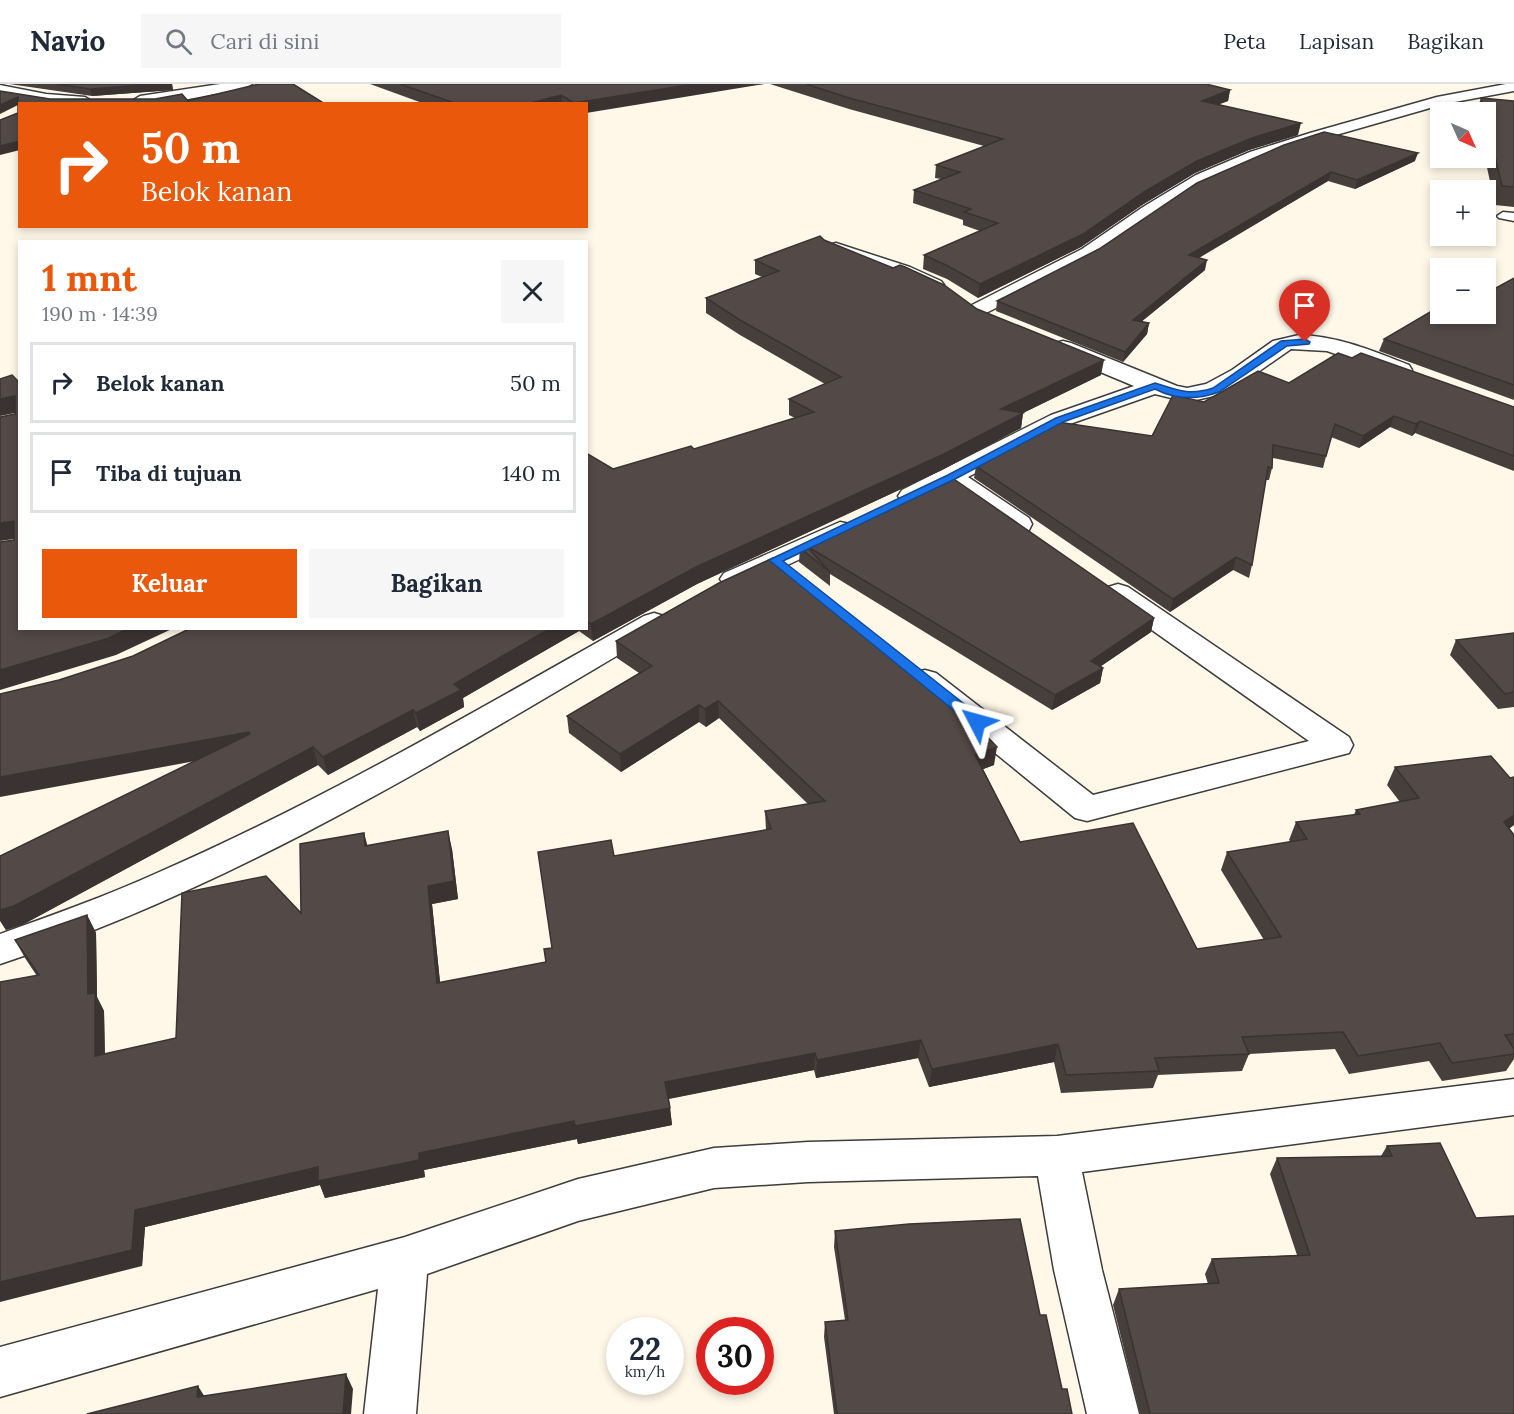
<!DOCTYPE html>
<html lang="id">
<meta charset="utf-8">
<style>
:root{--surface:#fff;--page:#f6f6f7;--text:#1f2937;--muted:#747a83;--line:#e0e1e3;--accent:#ea580c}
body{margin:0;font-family:Lora,serif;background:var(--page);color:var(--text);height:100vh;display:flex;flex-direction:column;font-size:22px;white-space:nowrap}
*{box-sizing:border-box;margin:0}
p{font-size:20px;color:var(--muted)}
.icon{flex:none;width:33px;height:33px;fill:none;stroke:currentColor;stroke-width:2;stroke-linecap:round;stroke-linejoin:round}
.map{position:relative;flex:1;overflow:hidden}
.panel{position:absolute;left:18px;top:156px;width:570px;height:390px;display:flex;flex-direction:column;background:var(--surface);border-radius:0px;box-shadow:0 3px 9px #0003}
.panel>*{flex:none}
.top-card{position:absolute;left:18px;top:18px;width:570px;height:126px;border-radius:0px;box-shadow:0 3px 9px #0003;background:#ea580c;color:#fff;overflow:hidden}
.needle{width:39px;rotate:135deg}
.fabs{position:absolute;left:1430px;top:18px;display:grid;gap:12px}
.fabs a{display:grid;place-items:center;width:66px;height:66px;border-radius:0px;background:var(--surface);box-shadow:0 3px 9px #0003;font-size:30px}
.speed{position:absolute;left:606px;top:1233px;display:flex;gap:12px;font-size:30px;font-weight:700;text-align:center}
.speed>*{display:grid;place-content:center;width:78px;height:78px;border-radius:50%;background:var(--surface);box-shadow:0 3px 9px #0003;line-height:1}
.speed small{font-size:15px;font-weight:400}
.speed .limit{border:9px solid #d22;background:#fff;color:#111}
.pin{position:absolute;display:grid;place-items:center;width:51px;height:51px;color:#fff;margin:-62px -26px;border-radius:50% 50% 50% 0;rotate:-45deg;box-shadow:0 0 6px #0007}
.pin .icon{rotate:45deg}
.me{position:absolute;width:66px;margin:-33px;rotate:309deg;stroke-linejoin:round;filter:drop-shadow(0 0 4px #0008)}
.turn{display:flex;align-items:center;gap:21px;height:126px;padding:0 24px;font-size:27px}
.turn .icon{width:78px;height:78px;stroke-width:2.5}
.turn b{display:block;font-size:42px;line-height:51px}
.round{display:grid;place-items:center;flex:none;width:63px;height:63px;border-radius:0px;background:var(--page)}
.overview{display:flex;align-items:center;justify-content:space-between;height:102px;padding:0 24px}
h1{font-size:36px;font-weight:700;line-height:45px;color:var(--accent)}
.primary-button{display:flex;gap:12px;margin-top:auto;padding:12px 24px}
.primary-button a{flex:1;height:69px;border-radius:0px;background:var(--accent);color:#fff;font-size:24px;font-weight:700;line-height:69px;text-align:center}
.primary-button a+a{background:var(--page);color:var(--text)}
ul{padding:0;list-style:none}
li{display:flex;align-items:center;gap:18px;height:81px;margin:0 12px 9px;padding:0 12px;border:3px solid var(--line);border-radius:0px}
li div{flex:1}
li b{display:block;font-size:22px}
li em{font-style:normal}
header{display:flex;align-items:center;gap:36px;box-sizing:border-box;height:84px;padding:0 30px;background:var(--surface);border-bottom:2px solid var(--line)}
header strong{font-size:28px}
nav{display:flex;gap:33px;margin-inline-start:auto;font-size:21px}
.search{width:420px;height:54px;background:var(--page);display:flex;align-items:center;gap:15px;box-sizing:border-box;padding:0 21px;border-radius:0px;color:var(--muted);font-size:22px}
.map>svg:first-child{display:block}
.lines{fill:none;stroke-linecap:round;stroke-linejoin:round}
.lane-casing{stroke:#3d3d3d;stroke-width:3}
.street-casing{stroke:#3d3d3d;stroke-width:3}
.lane{fill:#fff;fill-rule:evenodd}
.street{fill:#fff;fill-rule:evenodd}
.wall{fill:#473f3c}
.shaded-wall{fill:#3a3331}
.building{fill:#534946;stroke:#3a3331;stroke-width:1.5}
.route{fill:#1a73e8;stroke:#114b97;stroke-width:1.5}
</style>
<header>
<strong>Navio</strong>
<div class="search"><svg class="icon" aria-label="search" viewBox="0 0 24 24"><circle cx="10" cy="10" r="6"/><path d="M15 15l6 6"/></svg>Cari di sini</div>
<nav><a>Peta</a><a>Lapisan</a><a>Bagikan</a></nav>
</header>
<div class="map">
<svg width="1514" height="1330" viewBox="0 0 1514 1330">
<rect width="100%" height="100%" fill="#fff7e7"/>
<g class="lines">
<g class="lane-casing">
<polygon id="lane" points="1503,128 1514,129 1514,137 1499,134 1497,132"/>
</g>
<g class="street-casing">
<g id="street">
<polygon points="220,0 252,0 245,4 163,20 134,20 132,17 140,12"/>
<polygon points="1506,0 1514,0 1514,7 1444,20 1322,55 1262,76 1208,99 1155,131 1096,173 984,230 977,232 970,230 966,226 970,222 1082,165 1143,123 1196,91 1250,68 1310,49 1437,13"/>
<polygon points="0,1 46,10 85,13 93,18 46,20 0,11"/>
<polygon points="836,159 910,183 941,197 944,201 941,205 927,205 896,191 829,169 826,165 829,161"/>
<path d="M 1299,251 C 1338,252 1373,267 1409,281 L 1412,286 L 1409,291 L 1401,293 L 1327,267 L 1291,265 L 1248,295 L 1223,310 L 1187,318 L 1155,310 L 1067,341 L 968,393 L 1029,434 L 1032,440 L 1029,446 L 1019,448 L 1009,446 L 949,403 L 920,418 L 911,420 L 902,418 L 898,412 L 902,406 L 1051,331 L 1134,302 L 1055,269 L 1052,264 L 1055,259 L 1063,257 L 1071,259 L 1177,302 L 1187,304 L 1206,300 L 1232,286 L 1273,257 Z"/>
<polygon points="840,438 850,440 854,446 850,452 744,501 734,504 724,501 720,495 724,489"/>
<polygon points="1118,500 1128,503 1349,653 1353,661 1349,669 1087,737 1075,734 914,603 909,596 914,589 925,586 936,589 1093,711 1309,657 1108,515 1104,509 1108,503"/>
<path d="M 654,529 L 664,532 L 669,538 L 664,544 C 451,669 237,803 0,880 L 0,850 C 53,831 106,812 157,789 C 325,716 484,622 644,532 Z"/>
<polygon points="1514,995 1514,1031 1082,1088 1102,1186 1139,1330 1087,1330 1054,1186 1038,1092 808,1098 714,1104 578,1137 427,1190 416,1330 364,1330 378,1205 0,1313 0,1263 405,1153 578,1095 714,1064 808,1058 1057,1052"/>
</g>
</g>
<use href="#lane" class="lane"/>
<use href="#street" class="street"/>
</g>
<g class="wall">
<polygon points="9,0 172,0 173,6 92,12"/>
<polygon points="370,0 764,0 586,20 425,20"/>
<polygon points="770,0 1206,0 1230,6 1228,17 1219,20 1298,51 1249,66 1195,89 1142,121 1081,163 978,214 947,195 923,185 924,171 980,147 963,141 963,136 913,119 914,106 941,95 935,94 936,81 984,62 849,25"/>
<polygon points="1481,14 1485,28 1476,28"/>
<polygon points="1514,17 1514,123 1495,121 1485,74 1485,30"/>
<polygon points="1415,77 1355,105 1328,97 1199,174 1205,186 1141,238 1149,239 1147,250 1123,278 996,227 997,217 1099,165 1197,99"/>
<polygon points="824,156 977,225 1101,291 1023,329 1021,344 942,386 697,500 593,557 579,547 463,614 464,623 420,647 417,643 328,691 318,681 24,840 6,846 0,837 0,772 196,677 59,596 133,572 191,544 586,544 586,371 613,385 694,365 795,334 789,331 789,315 825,300 740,251 706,229 706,214 762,193 755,190 755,176"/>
<polygon points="1514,194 1514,316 1379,267 1384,255 1443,233"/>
<polygon points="1352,274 1514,323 1514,387 1415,349 1412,352 1390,343 1359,364 1331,353 1323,384 1273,374 1272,384 1269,396 1266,396 1252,481 1249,494 1233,486 1170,528 974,394 976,382 1152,352 1204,318 1289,299"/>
<polygon points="951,393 1154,534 1151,548 1101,582 1103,584 1100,599 1052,626 830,490 830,502 799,478 800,464"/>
<polygon points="1514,549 1514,623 1498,625 1450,571 1456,556"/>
<polygon points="616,557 994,681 983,685 1020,758 1197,865 1264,856 1221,786 1227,768 1291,758 1289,756 1296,738 1354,731 1356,726 1400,718 1387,701 1395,683 1509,745 1514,751 1514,975 1506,987 1442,997 1429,977 1349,990 1335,965 1249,970 1242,987 1158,991 1153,1004 1061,1009 1054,978 929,1003 918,974 816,994 814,986 669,1015 672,1041 578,1060 577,1055 424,1086 425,1093 325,1114 320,1101 145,1143 142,1182 37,892 25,874 15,856 87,831 96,849 97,913 104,927 105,970 176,954 368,762 452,765 458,815 432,820 440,899 546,878 552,864 614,772 766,746 765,727 808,720 719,634 706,643 699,638 621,688 569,649 567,632 639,589 617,574"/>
<polygon points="1387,1062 1514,1330 1140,1330 1113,1221 1119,1205 1208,1200 1205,1190 1212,1175 1297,1171 1270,1090 1277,1074 1381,1072"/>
<polygon points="835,1147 1040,1231 1062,1305 1072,1330 834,1330 824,1253 825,1238 845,1236 834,1163"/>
</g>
<g class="shaded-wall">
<polygon points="154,0 172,0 173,6 92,12 90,5"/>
<polygon points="694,0 764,0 586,29 586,20 574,20"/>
<polygon points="1230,6 1228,17 1199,28 1202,17"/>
<polygon points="561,11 562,20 527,20"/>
<polygon points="18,13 20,20 0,30 0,21"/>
<polygon points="1301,39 1298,51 1249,66 1195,89 1142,121 1081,163 978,214 980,200 1144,108 1197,77 1252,54"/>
<polygon points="20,57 20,66 0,71 0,62"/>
<polygon points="1418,69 1415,77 1355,105 1357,96"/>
<polygon points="1331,88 1328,97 1186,181 1189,171"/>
<polygon points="1207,176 1205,186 1131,246 1133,236"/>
<polygon points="1149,239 1147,250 1123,278 1125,268"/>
<polygon points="1104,276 1101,291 1023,329 1021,344 942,386 697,500 593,557 591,540 696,483 1001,325"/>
<polygon points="15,312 20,328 0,332 0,315"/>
<polygon points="1394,332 1390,343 1359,364 1363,352"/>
<polygon points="1420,337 1415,349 1412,352 1416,340"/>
<polygon points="14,437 20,454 0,457 0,439"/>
<polygon points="1236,473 1233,486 1170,528 1173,515"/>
<polygon points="1154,534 1151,548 1088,591 1091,577"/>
<polygon points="129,544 174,544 116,571 0,606 0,586"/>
<polygon points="551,544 578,544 579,547 463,614 464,623 420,647 416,629 454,600"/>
<polygon points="1103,584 1100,599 1052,626 1055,611"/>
<polygon points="718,617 719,634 706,643 705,625"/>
<polygon points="699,621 699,638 621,688 620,670"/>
<polygon points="413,626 417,643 328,691 323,673"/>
<polygon points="249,648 255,666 0,713 0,693"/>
<polygon points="313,663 318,681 24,840 6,846 0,836 0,826"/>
<polygon points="997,663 994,681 973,689 975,671"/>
<polygon points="1514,731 1514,741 1495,756 1504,738"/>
<polygon points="448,747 452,765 458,815 432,820 442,917 437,899 428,802"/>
<polygon points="364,749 369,767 365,762"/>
<polygon points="87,831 96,849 97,913 104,927 105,989 95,972 88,910"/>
<polygon points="921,956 918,974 816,994 817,976"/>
<polygon points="1058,960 1054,978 929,1003 932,985"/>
<polygon points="815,969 814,986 667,1015 665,998"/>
<polygon points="670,1024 672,1041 578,1060 577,1055 424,1086 425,1093 325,1114 320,1101 145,1143 142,1182 0,1218 0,1198 135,1126 318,1083 419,1069 574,1037"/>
<polygon points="346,1290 353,1305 351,1330 343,1330"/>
<polygon points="198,1302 208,1318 197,1313"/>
</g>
<g class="building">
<polygon points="57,0 154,0 90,5"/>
<polygon points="259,0 293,0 325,20 20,20 20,57 0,62 0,36 18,29 18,13 0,21 0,7 50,15 155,15 182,10 188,17"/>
<polygon points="400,0 694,0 574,19 561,11 527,20 457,20"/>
<polygon points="806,0 1206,0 1230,6 1202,17 1301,39 1252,54 1197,77 1144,108 1083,150 980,200 948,182 924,171 998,139 964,128 971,125 914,106 960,88 936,81 1003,55 849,14"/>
<polygon points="1481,14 1514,17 1514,103 1502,102"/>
<polygon points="1324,48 1418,69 1357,96 1331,88 1189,171 1207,176 1133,236 1149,239 1125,268 997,217 1099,165 1197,99 1284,61"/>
<polygon points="820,152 824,156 893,184 900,181 905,183 944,201 977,225 1104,276 1001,325 1023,329 944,370 696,483 591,540 586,537 586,371 588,370 613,385 691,362 694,365 814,328 789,315 841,293 740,236 706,214 779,187 755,176"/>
<polygon points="1514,194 1514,301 1384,255 1430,228 1443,233 1449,230 1485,230 1485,210"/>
<polygon points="1338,269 1352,274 1361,269 1514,323 1514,372 1420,337 1416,340 1394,332 1363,352 1335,340 1326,372 1273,361 1272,384 1268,383 1252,481 1236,473 1173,515 976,382 1058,338 1152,352 1173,311 1204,318 1258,287 1289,299"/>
<polygon points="12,291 20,299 20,544 129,544 109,554 0,586 0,458 14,456 14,437 0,439 0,333 15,330 15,312 0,315 0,295"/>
<polygon points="951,393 1154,534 1091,577 1103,584 1055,611 810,464 809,465 830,488 800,464"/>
<polygon points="773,474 959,623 997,663 975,671 1020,758 1133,739 1197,865 1281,853 1227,768 1307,755 1296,738 1360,730 1356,726 1419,714 1395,683 1491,672 1510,694 1514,693 1514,731 1504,738 1514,751 1514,950 1505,951 1514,965 1514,970 1452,979 1440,959 1358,972 1343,948 1242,953 1249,970 1155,974 1159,987 1066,991 1058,960 932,985 921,956 817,976 815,969 665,998 670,1024 575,1042 574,1037 419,1069 419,1076 318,1097 318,1083 135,1126 132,1166 0,1198 0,898 39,891 15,856 87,831 88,910 95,909 95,972 176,954 182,809 266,792 301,829 300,760 364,749 365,762 448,747 454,797 428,802 437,899 546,878 544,865 552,864 538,768 611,756 614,772 771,745 765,727 825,717 718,617 705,625 699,621 620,670 567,632 652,582 616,557 719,499"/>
<polygon points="191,544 551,544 454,600 461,606 416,629 413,626 323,673 313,663 14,822 0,826 0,772 250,650 249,648 0,693 0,610 59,596 133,572"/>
<polygon points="1514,549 1514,608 1505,610 1456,556"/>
<polygon points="1440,1059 1476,1134 1514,1132 1514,1330 1150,1330 1119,1205 1219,1199 1212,1175 1310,1171 1277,1074 1392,1072 1387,1062"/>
<polygon points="1020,1135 1040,1231 1046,1231 1062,1305 1067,1305 1072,1330 837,1330 825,1238 848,1236 835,1147 909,1140"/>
<polygon points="346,1290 343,1330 87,1330 198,1302 197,1313"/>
</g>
<path class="route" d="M 1305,255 L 1310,258 L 1309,260 L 1287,262 L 1219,308 C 1197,316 1176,316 1155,305 L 1063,338 L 955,395 L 783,477 L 982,634 L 984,638 L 982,641 L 972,641 L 769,476 L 948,391 L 1056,334 L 1155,299 C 1177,306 1189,312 1213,304 L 1281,257 Z"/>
</svg>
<div class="fabs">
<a><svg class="needle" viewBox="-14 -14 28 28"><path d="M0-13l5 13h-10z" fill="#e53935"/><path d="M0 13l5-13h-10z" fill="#747a83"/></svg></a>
<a>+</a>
<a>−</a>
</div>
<div class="speed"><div>22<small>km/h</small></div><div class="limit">30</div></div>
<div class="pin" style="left:1305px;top:258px;background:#d93025"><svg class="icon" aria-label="arrive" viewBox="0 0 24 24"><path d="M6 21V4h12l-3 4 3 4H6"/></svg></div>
<svg class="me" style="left:977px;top:638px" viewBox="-20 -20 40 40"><path d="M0-17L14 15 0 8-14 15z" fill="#1a73e8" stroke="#fff" stroke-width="4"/></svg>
<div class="top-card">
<div class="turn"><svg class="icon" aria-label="right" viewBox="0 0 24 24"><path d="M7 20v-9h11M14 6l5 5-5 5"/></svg><div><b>50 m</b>Belok kanan</div></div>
</div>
<section class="panel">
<div class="overview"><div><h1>1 mnt</h1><p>190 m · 14:39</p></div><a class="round"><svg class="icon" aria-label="close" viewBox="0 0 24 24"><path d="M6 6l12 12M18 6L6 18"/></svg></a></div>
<ul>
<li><svg class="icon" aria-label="right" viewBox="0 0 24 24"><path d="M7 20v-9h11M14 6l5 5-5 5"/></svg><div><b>Belok kanan</b></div><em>50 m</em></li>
<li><svg class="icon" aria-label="arrive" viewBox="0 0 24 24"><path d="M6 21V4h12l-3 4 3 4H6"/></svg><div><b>Tiba di tujuan</b></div><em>140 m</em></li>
</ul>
<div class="primary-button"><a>Keluar</a><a>Bagikan</a></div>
</section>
</div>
